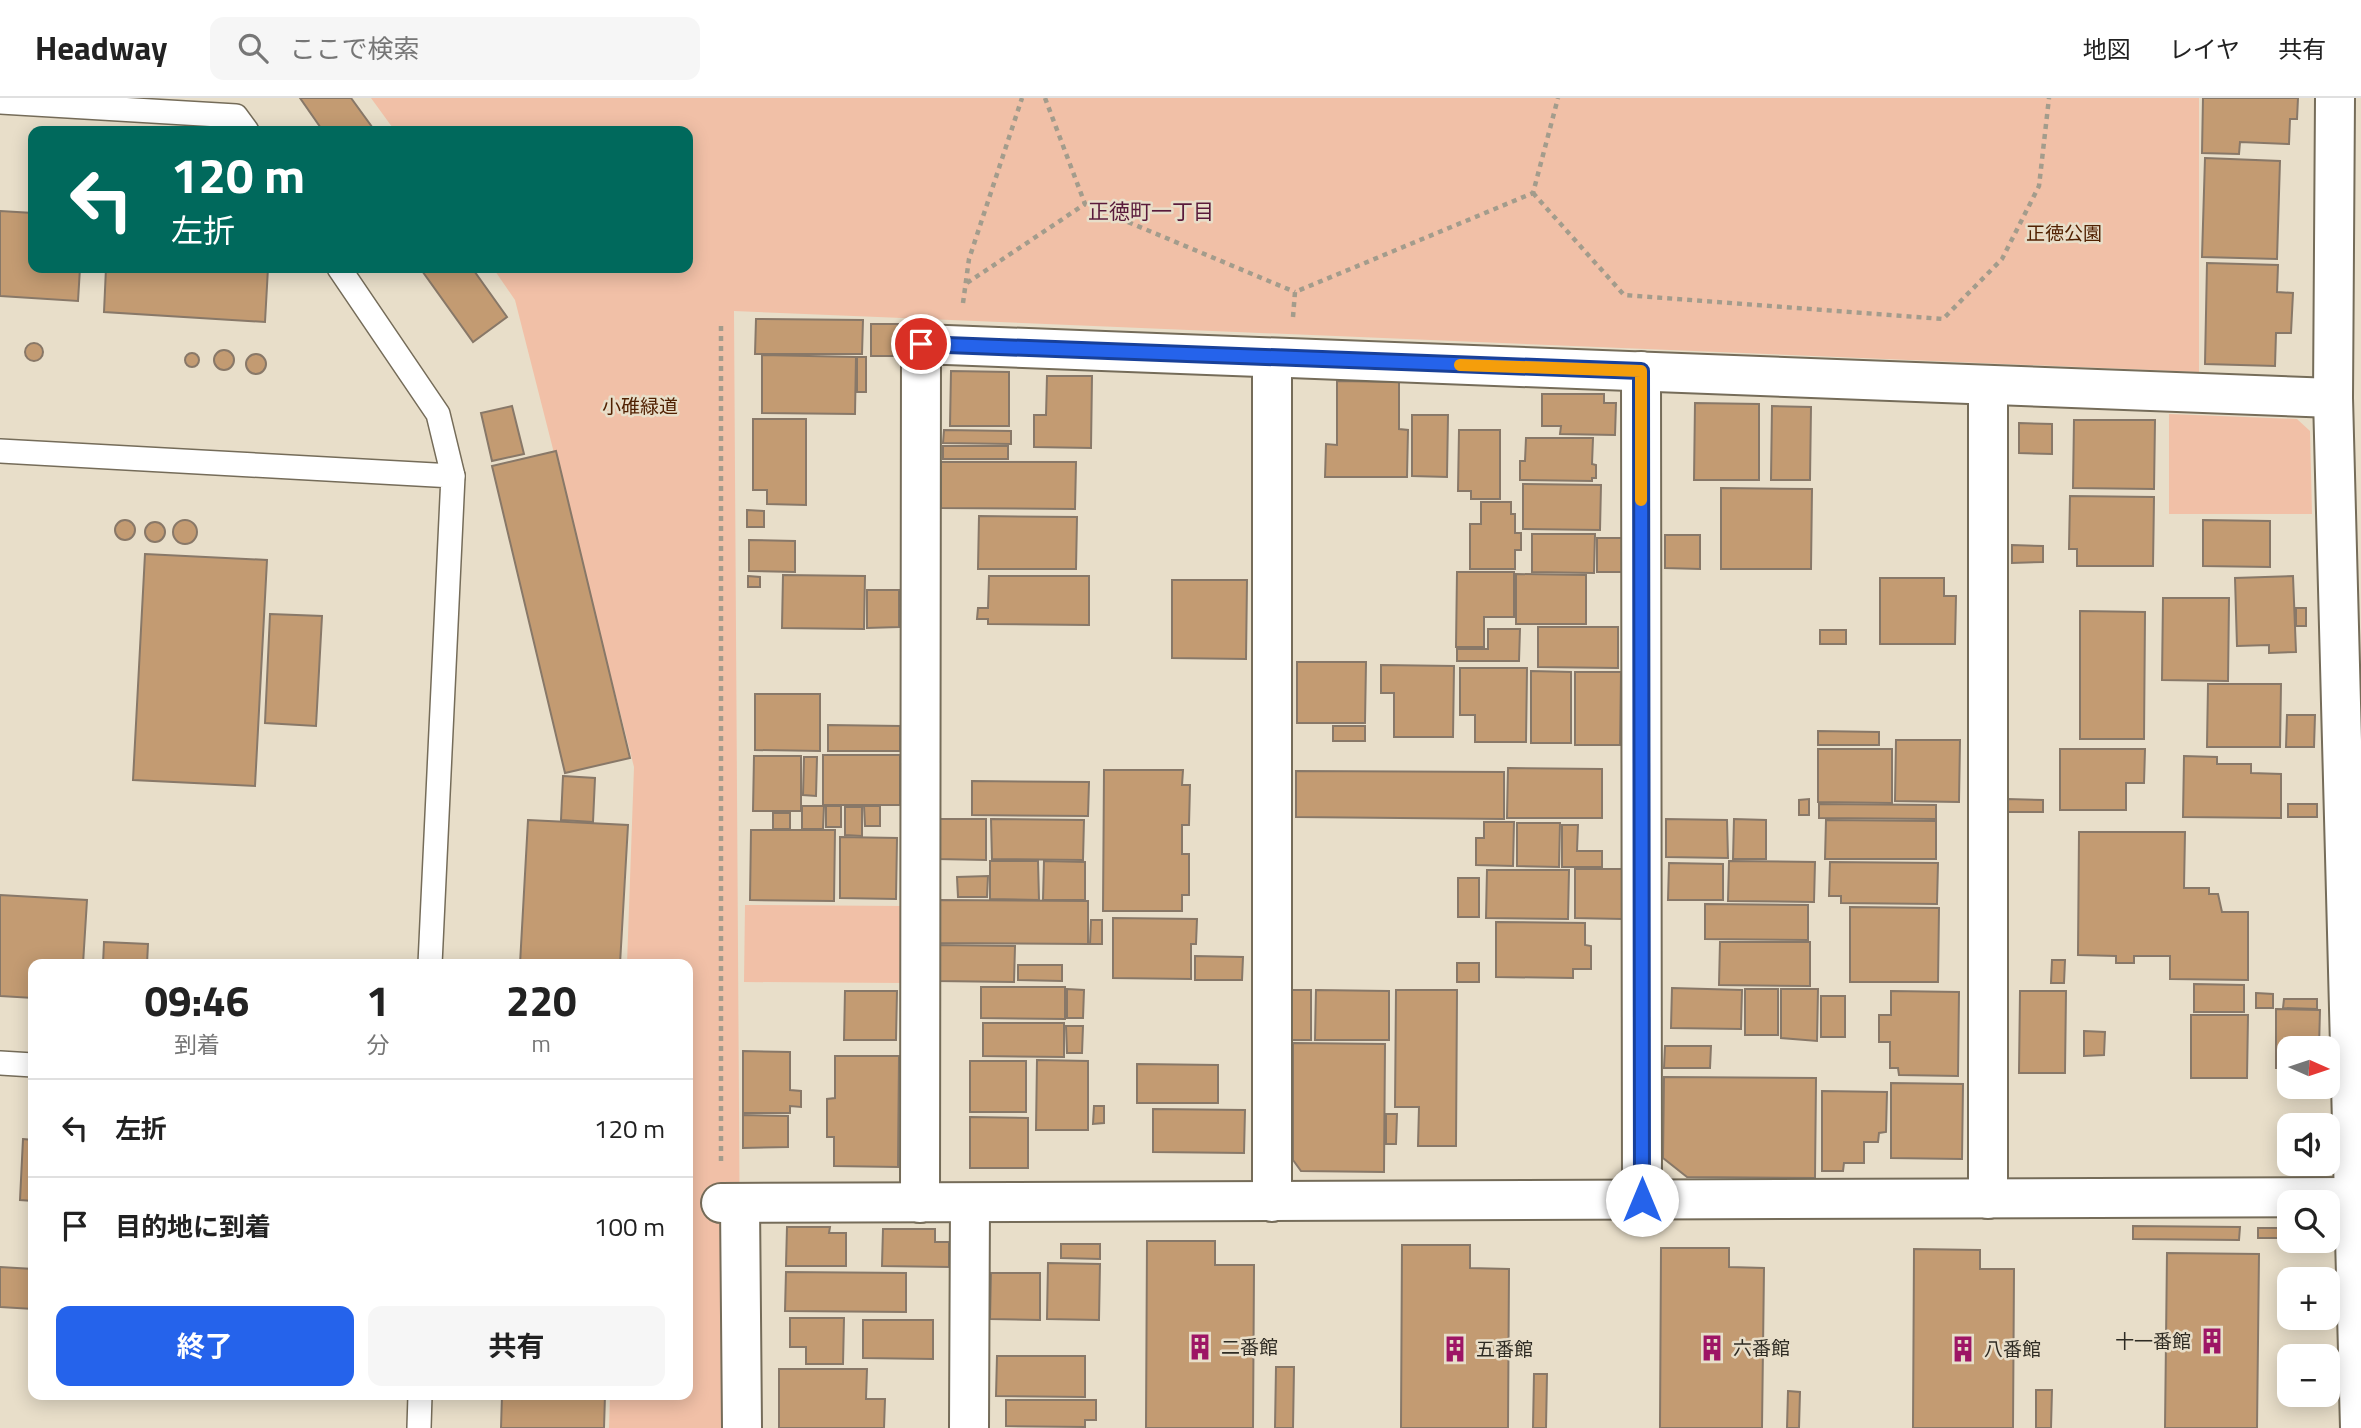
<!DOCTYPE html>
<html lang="ja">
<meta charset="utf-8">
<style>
:root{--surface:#fff;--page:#f6f6f6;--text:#222;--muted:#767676;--line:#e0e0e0;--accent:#2563eb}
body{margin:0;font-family:"Titillium Web","Noto Sans JP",sans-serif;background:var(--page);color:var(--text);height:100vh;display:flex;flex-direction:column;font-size:26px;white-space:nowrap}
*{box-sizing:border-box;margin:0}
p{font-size:23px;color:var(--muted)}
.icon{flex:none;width:38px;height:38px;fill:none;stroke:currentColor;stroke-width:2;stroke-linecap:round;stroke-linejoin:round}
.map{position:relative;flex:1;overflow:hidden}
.side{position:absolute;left:28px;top:861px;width:665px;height:441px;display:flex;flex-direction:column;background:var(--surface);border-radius:14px;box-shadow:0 4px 18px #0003}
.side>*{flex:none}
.top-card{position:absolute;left:28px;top:28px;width:665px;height:147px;border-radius:14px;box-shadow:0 4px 18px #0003;background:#00695c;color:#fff;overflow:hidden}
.needle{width:46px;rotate:93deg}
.tools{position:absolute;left:2277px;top:938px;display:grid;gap:14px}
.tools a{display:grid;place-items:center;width:63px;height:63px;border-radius:14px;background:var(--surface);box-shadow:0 4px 18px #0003;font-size:35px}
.pin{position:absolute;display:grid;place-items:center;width:60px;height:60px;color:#fff;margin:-30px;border:4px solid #fff;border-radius:50%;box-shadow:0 2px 7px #0007}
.me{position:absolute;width:77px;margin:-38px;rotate:0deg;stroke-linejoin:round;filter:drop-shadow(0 0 5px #0008)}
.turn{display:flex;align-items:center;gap:24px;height:147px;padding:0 28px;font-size:32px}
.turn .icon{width:91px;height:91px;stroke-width:2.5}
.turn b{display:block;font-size:49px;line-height:60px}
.eta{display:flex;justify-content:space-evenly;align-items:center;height:119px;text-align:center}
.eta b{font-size:42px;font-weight:700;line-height:49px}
.button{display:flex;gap:14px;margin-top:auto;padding:14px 28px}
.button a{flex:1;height:80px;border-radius:14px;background:var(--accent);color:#fff;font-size:28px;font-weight:700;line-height:80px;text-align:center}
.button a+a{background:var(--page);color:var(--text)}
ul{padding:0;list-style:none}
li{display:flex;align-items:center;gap:21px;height:98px;padding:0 28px;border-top:2px solid var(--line)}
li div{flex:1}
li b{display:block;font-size:26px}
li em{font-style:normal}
header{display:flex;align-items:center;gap:42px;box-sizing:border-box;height:98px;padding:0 35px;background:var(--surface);border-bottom:2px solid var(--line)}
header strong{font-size:33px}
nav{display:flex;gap:38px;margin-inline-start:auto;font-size:24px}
.search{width:490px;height:63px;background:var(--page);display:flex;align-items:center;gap:18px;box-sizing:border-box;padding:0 24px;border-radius:14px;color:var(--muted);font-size:26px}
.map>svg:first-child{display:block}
.green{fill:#f1c0a7}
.building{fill:#c39b72;stroke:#887868;stroke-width:2}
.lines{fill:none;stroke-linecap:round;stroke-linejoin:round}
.lane-casing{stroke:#756c59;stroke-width:26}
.street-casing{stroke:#756c59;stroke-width:42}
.path{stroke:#a39c8c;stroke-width:4.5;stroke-dasharray:5 5;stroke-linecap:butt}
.lane{stroke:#fff;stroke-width:23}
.street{stroke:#fff;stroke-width:38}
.route-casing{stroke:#184099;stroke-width:18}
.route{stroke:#2563eb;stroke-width:12}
.slow{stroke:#f59e0b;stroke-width:12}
.labels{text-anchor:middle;stroke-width:5;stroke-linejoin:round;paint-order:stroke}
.park-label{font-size:19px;fill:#512102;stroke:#e8dec9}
.poi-label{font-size:19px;fill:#2e2b23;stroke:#e8dec9;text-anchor:start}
.neighbourhood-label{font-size:21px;fill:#591a3b;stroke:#e8dec9}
</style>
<header>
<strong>Headway</strong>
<div class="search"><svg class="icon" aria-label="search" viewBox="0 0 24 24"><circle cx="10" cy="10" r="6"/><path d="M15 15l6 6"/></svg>ここで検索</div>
<nav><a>地図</a><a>レイヤ</a><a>共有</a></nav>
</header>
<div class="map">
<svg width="2361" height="1330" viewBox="0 0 2361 1330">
<rect width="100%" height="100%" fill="#e8dec9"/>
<g class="green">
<polygon points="371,0 2199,0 2199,274 734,213 741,1330 609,1330 610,1297 688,1297 688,866 627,866 634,669 515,202 493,170 688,170 688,33 395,33"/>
<polygon points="2169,316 2297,321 2310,333 2312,416 2169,416"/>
<polygon points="745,807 903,808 902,885 744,884"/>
</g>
<g class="building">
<polygon points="300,0 351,0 375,33 323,33"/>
<polygon points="2203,0 2298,0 2297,21 2290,21 2289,46 2240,44 2239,56 2202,55"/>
<polygon points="2205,60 2280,63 2277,161 2202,159"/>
<polygon points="0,113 33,115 33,170 80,170 78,203 0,198"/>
<polygon points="2207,165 2278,167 2277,194 2293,195 2291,235 2276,235 2275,268 2205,266"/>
<polygon points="106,170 268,170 265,224 104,214"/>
<polygon points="420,170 472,170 507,219 473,244"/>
<polygon points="756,221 863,222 862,256 755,256"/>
<rect x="871" y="226" width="27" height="32"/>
<circle cx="34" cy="254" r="9"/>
<circle cx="224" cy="262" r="10"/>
<circle cx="192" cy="262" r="7"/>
<circle cx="256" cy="266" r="10"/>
<polygon points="762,257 856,259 855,316 762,315"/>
<rect x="857" y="259" width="9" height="35"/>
<polygon points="951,273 1009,274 1009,328 950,328"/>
<polygon points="1047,278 1092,278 1091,350 1034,349 1034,317 1046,317"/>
<polygon points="1337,283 1399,284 1399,331 1408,332 1407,379 1325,379 1326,346 1337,347"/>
<polygon points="1542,296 1604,296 1604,305 1616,305 1615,337 1560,336 1561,328 1542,328"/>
<polygon points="1695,305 1759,306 1759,382 1694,382"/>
<polygon points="512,308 524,356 492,363 481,315"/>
<polygon points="1772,308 1811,309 1810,382 1771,382"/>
<polygon points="1412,317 1448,317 1447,379 1412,378"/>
<polygon points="753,321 806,321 806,407 767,406 767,392 753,392"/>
<polygon points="2074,322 2155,322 2154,391 2073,390"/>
<polygon points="2019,325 2052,326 2052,356 2019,355"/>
<polygon points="944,332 1011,333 1011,346 943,345"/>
<polygon points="1459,332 1500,332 1500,401 1471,401 1471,393 1458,393"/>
<polygon points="1526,340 1593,340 1592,366 1596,367 1596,380 1592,380 1592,383 1520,382 1520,363 1525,363"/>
<rect x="943" y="348" width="65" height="13"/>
<polygon points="556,353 630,660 565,675 492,368"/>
<polygon points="941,364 1076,364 1075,411 941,410"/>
<polygon points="1523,386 1601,387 1600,432 1523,431"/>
<polygon points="1721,390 1812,391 1811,471 1721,471"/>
<polygon points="2070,398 2154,399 2153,468 2077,468 2077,451 2069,451"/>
<polygon points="1481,404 1511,404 1511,416 1515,416 1515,435 1521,435 1521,452 1515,452 1515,471 1470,471 1470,426 1481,426"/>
<polygon points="747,412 764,413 764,429 747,429"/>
<polygon points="979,418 1077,419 1076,471 978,471"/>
<circle cx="125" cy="432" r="10"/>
<circle cx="185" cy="434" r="12"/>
<polygon points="2203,422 2270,423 2270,469 2203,468"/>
<circle cx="155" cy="434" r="10"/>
<polygon points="1532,436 1595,436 1594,475 1532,474"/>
<polygon points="1665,437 1700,437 1700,471 1665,470"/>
<rect x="1597" y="440" width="25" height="34"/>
<polygon points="749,442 795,443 795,474 749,473"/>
<polygon points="2012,447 2043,448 2043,464 2012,465"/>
<polygon points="145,456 267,462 255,688 133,682"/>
<polygon points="1457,474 1514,474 1514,519 1484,519 1484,549 1456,549"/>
<polygon points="1516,476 1586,477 1586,526 1516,526"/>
<polygon points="783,477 865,478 864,531 782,530"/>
<polygon points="748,478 760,479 760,489 748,489"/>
<polygon points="989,478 1089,478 1089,527 988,526 988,521 977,521 978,510 988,510"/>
<polygon points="2293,478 2296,554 2269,555 2269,547 2237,548 2235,480"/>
<polygon points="1880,480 1944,480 1944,498 1956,498 1955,546 1880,546"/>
<polygon points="1172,482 1247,482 1246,561 1172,560"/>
<polygon points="867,492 899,492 899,529 867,530"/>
<polygon points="2163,500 2229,500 2228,583 2162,582"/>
<rect x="2296" y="510" width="10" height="18"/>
<polygon points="2080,513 2145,514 2144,641 2080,641"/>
<polygon points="270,516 322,518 316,628 265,625"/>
<polygon points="1538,529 1618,529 1618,570 1538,569"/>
<polygon points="1488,531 1520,531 1519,563 1457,563 1457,551 1488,551"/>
<rect x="1820" y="532" width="26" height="14"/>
<polygon points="1297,564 1366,564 1365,625 1297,625"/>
<polygon points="1381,567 1454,568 1453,639 1394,639 1394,595 1381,595"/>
<polygon points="1460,570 1527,570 1526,644 1475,644 1475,617 1460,617"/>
<polygon points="1531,573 1571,574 1571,645 1531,645"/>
<polygon points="1575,574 1621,574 1620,647 1575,647"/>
<polygon points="2208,586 2281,586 2280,649 2207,649"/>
<polygon points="755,596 820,596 820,653 755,652"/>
<polygon points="2287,617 2315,617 2314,649 2286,649"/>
<polygon points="828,627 900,628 900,653 828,653"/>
<rect x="1333" y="628" width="32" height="15"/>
<polygon points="1818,633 1879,634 1879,647 1818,647"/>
<polygon points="1896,642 1960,642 1959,704 1895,703"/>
<polygon points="1818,651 1892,651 1892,705 1818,704"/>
<polygon points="2060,651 2145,651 2144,685 2126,685 2126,712 2060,712"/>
<rect x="823" y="657" width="77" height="50"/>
<polygon points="754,658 801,658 801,713 753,713"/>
<polygon points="2184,658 2217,659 2217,666 2251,666 2251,675 2281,676 2281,720 2183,719"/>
<polygon points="804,659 817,659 816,698 803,697"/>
<polygon points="1508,670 1602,671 1602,720 1507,720"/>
<polygon points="1104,672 1183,672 1182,687 1190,687 1189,727 1182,727 1182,756 1189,756 1189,797 1182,797 1182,813 1103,813"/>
<polygon points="1296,673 1504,674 1504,721 1296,719"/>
<polygon points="563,678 595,680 593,724 561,722"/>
<polygon points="972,683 1089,684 1088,718 972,717"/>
<polygon points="1809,701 1809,717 1799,717 1799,702"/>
<polygon points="2007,701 2043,702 2043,714 2007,714"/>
<polygon points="1819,706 1936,707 1936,721 1819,720"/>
<rect x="2288" y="706" width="29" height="13"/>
<polygon points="802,708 824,708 823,731 802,731"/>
<rect x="826" y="708" width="15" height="21"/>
<polygon points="864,708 880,708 880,728 865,728"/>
<polygon points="845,709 862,709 862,738 845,737"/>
<rect x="773" y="715" width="17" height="16"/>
<polygon points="938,721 986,721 986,762 938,761"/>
<polygon points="991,721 1084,722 1083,762 992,761"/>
<polygon points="1666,721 1727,722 1728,760 1666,759"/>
<polygon points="1734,721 1766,722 1766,761 1733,761"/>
<polygon points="528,722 628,727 620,866 520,866"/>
<polygon points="1826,722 1936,723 1936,761 1825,761"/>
<polygon points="1484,724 1514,724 1513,768 1476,767 1476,740 1484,740"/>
<polygon points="1517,725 1560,725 1559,769 1517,768"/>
<polygon points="1562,727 1578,727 1577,753 1602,753 1602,769 1562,769"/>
<polygon points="751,732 835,732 834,803 750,802"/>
<polygon points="2079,734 2185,734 2184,790 2209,790 2209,796 2218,796 2222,814 2248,814 2248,882 2170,881 2170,858 2134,858 2134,865 2116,865 2116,858 2078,857"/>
<polygon points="840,739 897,740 896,801 840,800"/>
<polygon points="990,763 1038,763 1039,802 990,801"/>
<polygon points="1044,763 1085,764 1085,802 1043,802"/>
<polygon points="1729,763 1815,764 1814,804 1728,803"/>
<polygon points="1830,764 1938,765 1937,806 1841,805 1841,798 1829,798"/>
<polygon points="1669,765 1723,766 1723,802 1668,802"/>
<polygon points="1575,771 1622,771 1622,821 1575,820"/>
<polygon points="1487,772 1569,772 1568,821 1486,820"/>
<polygon points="988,778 987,799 958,799 957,779"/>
<rect x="1458" y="780" width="21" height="39"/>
<polygon points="0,797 87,802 83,866 33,866 33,900 0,898"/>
<polygon points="937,802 1088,803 1088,846 937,845"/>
<polygon points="1705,806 1808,807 1808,842 1705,841"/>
<polygon points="1850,809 1939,810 1938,884 1850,884"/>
<polygon points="1113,820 1197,821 1196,846 1191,846 1191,881 1113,880"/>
<polygon points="1091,822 1102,822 1102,846 1090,846"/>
<polygon points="1496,824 1585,825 1585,847 1591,848 1591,871 1573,871 1573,880 1496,879"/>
<polygon points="104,844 148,846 147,866 103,866"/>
<polygon points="1720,844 1810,844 1810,888 1719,887"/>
<polygon points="936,847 1015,848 1014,884 936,883"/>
<polygon points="1195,858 1243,859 1242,882 1195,882"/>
<polygon points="2052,862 2065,862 2064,885 2051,885"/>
<rect x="1457" y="865" width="22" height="19"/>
<polygon points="1018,867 1062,867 1062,883 1018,882"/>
<polygon points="2194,886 2244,887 2244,914 2194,914"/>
<polygon points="981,889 1065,889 1065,921 981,920"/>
<polygon points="1672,890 1742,892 1741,931 1671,930"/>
<polygon points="1067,891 1084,892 1083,920 1067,920"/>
<rect x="1745" y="891" width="33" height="46"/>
<polygon points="1781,891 1818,891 1817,943 1781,940"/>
<rect x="1290" y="892" width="21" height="50"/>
<polygon points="1316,892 1389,893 1389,942 1315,942"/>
<polygon points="1396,892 1457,892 1456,1048 1418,1048 1419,1009 1395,1009"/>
<polygon points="845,893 897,893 896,942 844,942"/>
<polygon points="1891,893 1959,894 1958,978 1899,977 1898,970 1890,970 1890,944 1879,944 1879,917 1891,917"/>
<polygon points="2020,893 2066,893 2065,975 2019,975"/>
<polygon points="2256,895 2273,896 2273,910 2256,910"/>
<rect x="1821" y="898" width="24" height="41"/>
<polygon points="2284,901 2317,901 2317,911 2283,910"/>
<polygon points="2276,911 2320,912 2319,950 2289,950 2289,970 2276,970"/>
<polygon points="2191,917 2248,917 2247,980 2191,980"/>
<polygon points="983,925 1064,925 1064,959 983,958"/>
<polygon points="1066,928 1083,928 1082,955 1067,955"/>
<polygon points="2084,933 2105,934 2104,957 2084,958"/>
<polygon points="1293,945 1385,946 1384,1074 1301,1073 1293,1062"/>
<polygon points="1665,948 1711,948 1710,970 1664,970"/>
<polygon points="743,953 790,954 790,992 801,993 801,1009 790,1008 790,1015 743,1015"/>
<polygon points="835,958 899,958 898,1069 834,1068 834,1039 827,1039 827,1001 835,1000"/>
<polygon points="1037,962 1088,963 1088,1032 1036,1032"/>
<rect x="970" y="963" width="56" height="51"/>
<polygon points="1137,966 1218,967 1218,1005 1137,1005"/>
<polygon points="1664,979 1816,980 1815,1080 1687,1079 1663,1060"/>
<polygon points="1891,985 1963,986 1962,1061 1891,1060"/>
<polygon points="1822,993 1887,994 1886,1034 1879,1035 1878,1044 1864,1044 1864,1065 1844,1065 1843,1073 1822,1073"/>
<polygon points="1094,1008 1104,1008 1104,1025 1093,1026"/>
<polygon points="1153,1011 1245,1012 1244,1055 1153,1054"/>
<polygon points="1386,1016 1397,1016 1396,1046 1386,1046"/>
<polygon points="743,1017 788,1018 788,1049 743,1050"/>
<polygon points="970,1019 1028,1020 1028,1070 970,1070"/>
<polygon points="23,1041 33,1042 33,1103 20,1102"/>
<polygon points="2133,1128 2240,1129 2239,1142 2133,1141"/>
<polygon points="787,1129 830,1129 829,1135 846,1135 846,1168 786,1168"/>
<rect x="2258" y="1130" width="31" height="10"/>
<polygon points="883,1131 935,1131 935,1144 949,1144 949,1169 882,1168"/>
<polygon points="1147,1143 1215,1143 1215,1167 1254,1167 1253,1330 1146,1330"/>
<polygon points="1061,1146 1100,1146 1100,1161 1061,1160"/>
<polygon points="1402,1147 1470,1147 1470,1170 1509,1171 1508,1330 1401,1330"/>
<polygon points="1661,1150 1729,1150 1729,1169 1764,1170 1762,1330 1660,1330"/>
<polygon points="1914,1151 1980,1152 1980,1171 2014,1171 2013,1330 1913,1330"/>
<polygon points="2167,1155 2259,1156 2257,1330 2165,1330"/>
<polygon points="1048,1165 1100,1166 1099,1222 1047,1221"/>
<polygon points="0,1169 33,1171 33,1211 0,1209"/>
<polygon points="786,1174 906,1175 906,1214 785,1213"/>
<polygon points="991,1175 1040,1175 1040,1222 990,1221"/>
<polygon points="790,1220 844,1220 843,1266 806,1266 806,1249 790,1249"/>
<polygon points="863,1222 933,1222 933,1261 863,1260"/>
<polygon points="997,1258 1085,1258 1085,1299 996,1298"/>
<polygon points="1276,1269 1294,1269 1293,1330 1275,1330"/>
<polygon points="779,1271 867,1271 866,1301 885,1301 884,1330 779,1330"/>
<polygon points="1534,1276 1547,1276 1546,1330 1533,1330"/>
<polygon points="2036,1292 2052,1292 2051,1330 2036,1330"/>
<polygon points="1788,1293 1800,1294 1799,1330 1787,1330"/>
<polygon points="502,1297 605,1297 604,1330 501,1330"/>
<polygon points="1006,1302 1096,1302 1096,1322 1085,1322 1085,1329 1006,1328"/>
</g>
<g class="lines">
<g class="lane-casing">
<g id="lane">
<polyline points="0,4 236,18 247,33"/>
<polyline points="339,170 438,316 453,378"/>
<polyline points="0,353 453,378 430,866"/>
<polyline points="0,965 33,967"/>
<polyline points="419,1330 420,1297"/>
</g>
</g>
<g class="street-casing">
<g id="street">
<polyline points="2335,0 2333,300 2360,1330"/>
<polyline points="1272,260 1272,1104"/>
<polyline points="1641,273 1642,1102"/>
<polyline points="1988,287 1988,1101"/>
<polyline points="721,1105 2355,1099"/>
<polyline points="920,1105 921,246 2333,300"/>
<polyline points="740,1106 742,1330"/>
<polyline points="969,1330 970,1105"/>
</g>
</g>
<g class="path">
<polyline points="1045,0 1085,106 1295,194"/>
<polyline points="1533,95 1624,197 1943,221 2002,161 2039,88 2049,0"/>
<polyline points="967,185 1085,106"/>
<polyline points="963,205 969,161 1022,0"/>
<polyline points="1293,219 1295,194 1533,95 1558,0"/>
<polyline points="721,1063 721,223"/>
</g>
<use href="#lane" class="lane"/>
<use href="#street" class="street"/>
</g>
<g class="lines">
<g class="route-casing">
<polyline id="route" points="921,246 1641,273 1642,1102"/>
</g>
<use href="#route" class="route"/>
<polyline class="slow" points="1460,267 1641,273 1641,402"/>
</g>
<defs>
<g id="building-bare" transform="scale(2.1)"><path d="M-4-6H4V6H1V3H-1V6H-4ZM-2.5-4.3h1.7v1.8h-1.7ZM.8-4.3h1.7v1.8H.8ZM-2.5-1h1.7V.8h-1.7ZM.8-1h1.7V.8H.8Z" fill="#9d1565" stroke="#e8dec9" stroke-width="2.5" paint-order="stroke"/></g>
</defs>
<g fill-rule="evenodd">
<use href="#building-bare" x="2212" y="1243"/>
<use href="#building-bare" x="1200" y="1249"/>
<use href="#building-bare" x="1712" y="1250"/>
<use href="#building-bare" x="1455" y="1251"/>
<use href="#building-bare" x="1963" y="1251"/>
</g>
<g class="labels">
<g class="park-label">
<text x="2064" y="142">正徳公園</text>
<text x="640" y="315">小碓緑道</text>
</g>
<g class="poi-label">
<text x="2191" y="1250" text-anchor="end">十一番館</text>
<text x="1221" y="1256">二番館</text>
<text x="1733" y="1257">六番館</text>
<text x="1476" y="1258">五番館</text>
<text x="1984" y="1258">八番館</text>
</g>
<g class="neighbourhood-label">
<text x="1151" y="121">正徳町一丁目</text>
</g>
</g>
</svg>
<div class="tools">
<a><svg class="needle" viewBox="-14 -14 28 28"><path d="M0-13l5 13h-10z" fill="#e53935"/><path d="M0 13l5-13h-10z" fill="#767676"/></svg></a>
<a><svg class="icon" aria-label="sound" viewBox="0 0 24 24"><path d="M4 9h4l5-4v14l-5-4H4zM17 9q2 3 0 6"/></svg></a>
<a><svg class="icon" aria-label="search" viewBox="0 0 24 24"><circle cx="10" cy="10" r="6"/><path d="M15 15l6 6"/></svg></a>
<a>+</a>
<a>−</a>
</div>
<div class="pin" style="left:921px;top:246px;background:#d93025"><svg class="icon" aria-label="arrive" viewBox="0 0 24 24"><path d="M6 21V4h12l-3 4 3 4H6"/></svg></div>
<svg class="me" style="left:1642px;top:1102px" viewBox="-20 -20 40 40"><circle r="19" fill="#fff"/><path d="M0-13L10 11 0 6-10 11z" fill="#2563eb"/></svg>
<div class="top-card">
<div class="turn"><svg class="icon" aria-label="left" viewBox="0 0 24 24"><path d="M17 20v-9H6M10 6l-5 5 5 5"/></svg><div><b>120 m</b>左折</div></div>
</div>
<section class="side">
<div class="eta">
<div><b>09:46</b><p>到着</p></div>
<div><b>1</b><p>分</p></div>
<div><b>220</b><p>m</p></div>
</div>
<ul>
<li><svg class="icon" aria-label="left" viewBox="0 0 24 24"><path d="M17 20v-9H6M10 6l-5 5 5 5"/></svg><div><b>左折</b></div><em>120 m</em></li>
<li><svg class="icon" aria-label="arrive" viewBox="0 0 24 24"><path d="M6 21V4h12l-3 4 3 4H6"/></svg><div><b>目的地に到着</b></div><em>100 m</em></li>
</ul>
<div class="button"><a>終了</a><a>共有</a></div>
</section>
</div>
